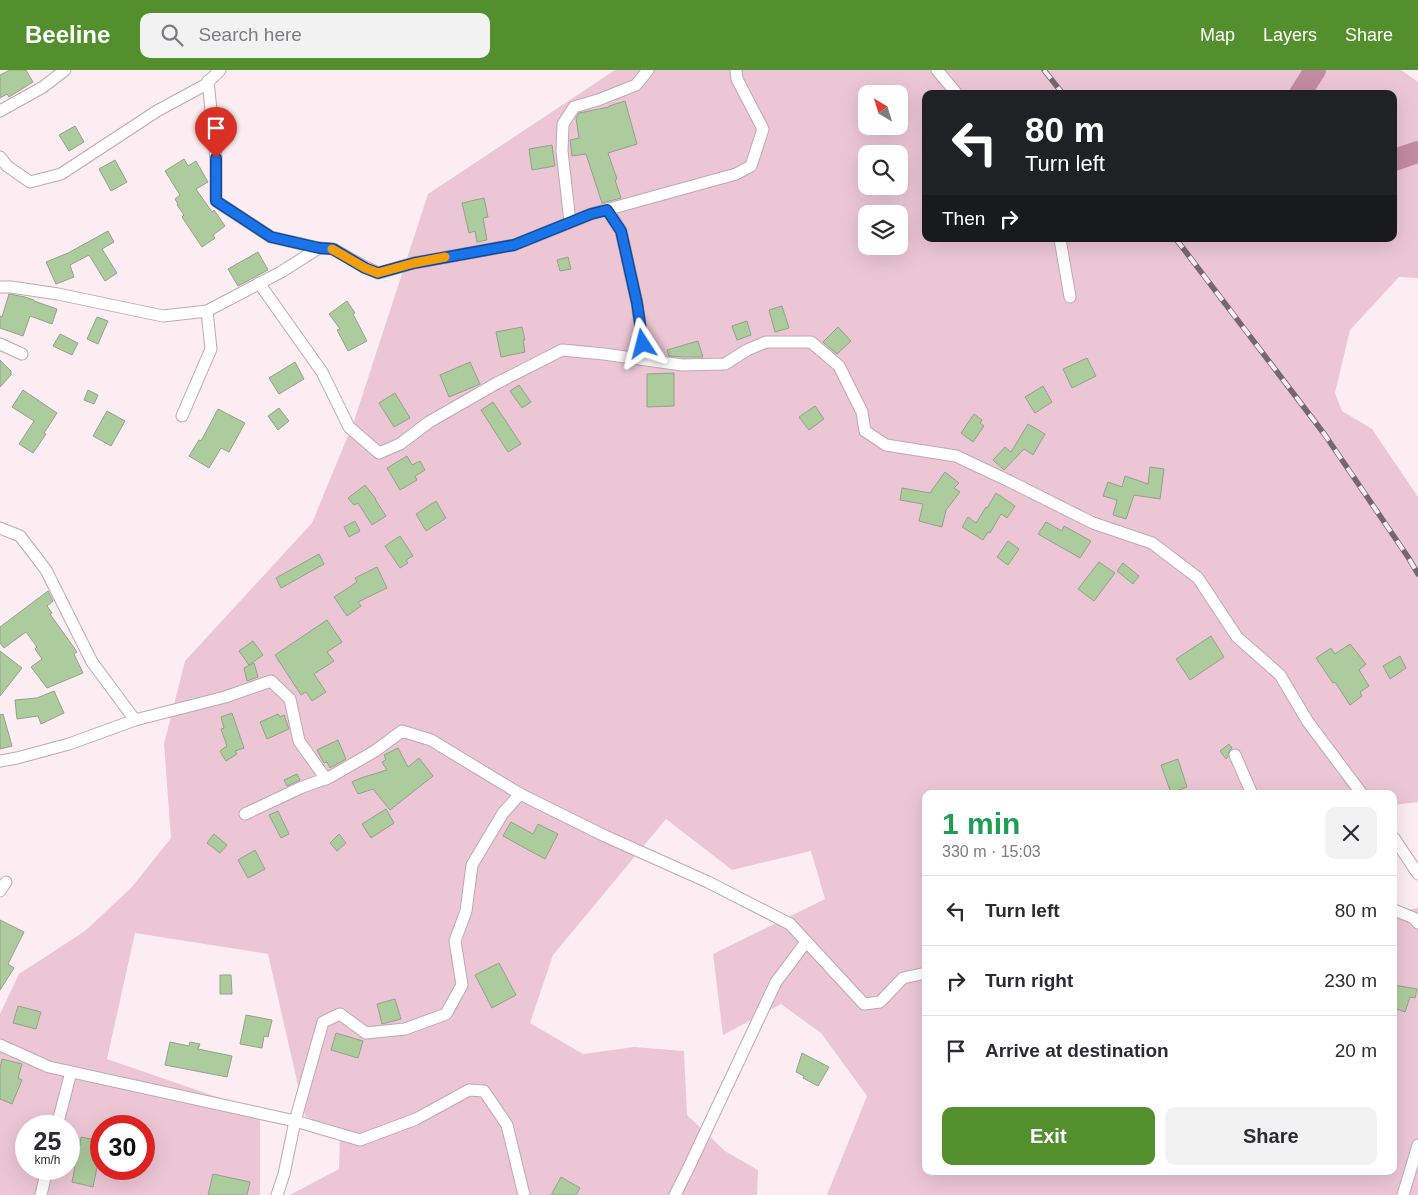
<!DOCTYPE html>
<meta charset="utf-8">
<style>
:root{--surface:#fff;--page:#f2f2f3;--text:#2b2b33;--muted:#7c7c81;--line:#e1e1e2;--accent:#548f2e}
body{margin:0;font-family:Helvetica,sans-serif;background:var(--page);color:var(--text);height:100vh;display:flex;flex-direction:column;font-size:19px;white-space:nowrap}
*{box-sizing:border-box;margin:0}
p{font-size:16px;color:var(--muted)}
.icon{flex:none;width:28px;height:28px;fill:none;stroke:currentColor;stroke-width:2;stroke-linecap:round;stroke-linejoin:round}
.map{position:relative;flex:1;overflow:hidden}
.drawer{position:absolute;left:922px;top:720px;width:475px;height:385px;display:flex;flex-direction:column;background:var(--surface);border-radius:10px;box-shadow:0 5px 20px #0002}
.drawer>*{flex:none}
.top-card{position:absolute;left:922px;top:20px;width:475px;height:152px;border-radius:10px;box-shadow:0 5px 20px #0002;background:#202124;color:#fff;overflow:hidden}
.needle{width:32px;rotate:322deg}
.controls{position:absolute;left:858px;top:15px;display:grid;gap:10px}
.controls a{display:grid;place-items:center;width:50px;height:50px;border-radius:10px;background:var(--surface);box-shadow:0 5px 20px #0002;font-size:25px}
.speed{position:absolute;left:15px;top:1045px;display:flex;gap:10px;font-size:25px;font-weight:700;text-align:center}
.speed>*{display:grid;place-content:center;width:65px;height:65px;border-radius:50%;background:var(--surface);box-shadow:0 5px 20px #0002;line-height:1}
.speed small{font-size:12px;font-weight:400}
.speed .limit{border:8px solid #d22;background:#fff;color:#111}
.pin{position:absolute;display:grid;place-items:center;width:42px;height:42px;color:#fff;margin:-51px -21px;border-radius:50% 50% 50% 0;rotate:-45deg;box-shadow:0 0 5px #0007}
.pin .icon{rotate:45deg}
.me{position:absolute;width:55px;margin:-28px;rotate:351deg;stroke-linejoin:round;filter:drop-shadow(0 0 4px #0008)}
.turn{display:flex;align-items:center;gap:18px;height:105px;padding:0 20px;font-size:22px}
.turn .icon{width:65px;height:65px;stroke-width:2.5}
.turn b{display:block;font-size:35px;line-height:42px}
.then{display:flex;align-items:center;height:48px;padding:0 20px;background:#0003;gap:10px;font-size:19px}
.round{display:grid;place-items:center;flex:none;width:52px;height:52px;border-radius:10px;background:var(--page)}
.headline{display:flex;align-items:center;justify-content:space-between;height:85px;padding:0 20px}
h1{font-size:30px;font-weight:600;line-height:38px;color:#1e9e55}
.primary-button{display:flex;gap:10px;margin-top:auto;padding:10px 20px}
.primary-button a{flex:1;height:58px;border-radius:10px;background:var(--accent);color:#fff;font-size:20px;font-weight:600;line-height:58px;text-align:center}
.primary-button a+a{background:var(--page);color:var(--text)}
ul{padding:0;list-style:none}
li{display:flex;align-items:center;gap:15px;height:70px;padding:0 20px;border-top:1px solid var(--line)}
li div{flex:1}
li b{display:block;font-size:19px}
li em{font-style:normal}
header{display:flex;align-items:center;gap:30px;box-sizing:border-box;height:70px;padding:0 25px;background:var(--accent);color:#fff}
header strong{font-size:24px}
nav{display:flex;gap:28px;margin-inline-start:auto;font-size:18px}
.search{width:350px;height:45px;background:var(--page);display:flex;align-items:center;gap:12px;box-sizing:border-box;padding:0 18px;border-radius:10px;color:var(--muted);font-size:19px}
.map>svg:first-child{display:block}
.green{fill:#ecc6d5;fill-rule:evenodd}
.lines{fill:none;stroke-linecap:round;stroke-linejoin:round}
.river{stroke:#c28ba2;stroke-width:22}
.building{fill:#adcc9d;stroke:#94a08e}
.street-casing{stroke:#bfa8b1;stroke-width:13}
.street{stroke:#fff;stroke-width:11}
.rail-casing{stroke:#73696d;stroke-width:5.5}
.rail{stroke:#fcedf3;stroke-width:4;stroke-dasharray:11;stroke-linecap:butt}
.route-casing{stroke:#114b97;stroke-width:12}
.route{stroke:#1a73e8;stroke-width:9}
.slow{stroke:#f59e0b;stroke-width:9}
</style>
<header>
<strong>Beeline</strong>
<div class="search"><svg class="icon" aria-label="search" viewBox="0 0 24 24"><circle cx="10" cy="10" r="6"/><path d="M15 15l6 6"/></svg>Search here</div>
<nav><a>Map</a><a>Layers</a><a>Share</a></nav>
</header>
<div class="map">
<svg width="1418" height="1125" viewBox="0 0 1418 1125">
<rect width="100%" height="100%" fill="#fcedf3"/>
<path class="green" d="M 615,0 L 1401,0 L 1418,12 L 1418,208 L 1399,207 L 1350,260 L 1335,323 L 1342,341 L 1372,359 L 1418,427 L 1418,732 L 1394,735 L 1394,724 L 926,724 L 926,1101 L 1394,1101 L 1394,843 L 1418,838 L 1418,1125 L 827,1125 L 867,1026 L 821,963 L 781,934 L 723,965 L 713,884 L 825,829 L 811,781 L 732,800 L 666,749 L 553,885 L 530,953 L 583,984 L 634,977 L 684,981 L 687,1045 L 725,1081 L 758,1100 L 757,1125 L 290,1125 L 339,1099 L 340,1064 L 305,1046 L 268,884 L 135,863 L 107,989 L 260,1042 L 260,1125 L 0,1125 L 0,944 L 19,904 L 85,861 L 132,817 L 171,768 L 164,674 L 185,591 L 312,453 L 354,351 L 428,124 ZM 866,24 L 899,24 L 899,56 L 866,56 ZM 926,24 L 1394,24 L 1394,169 L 926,169 ZM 866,84 L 899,84 L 899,116 L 866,116 ZM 866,144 L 899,144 L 899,176 L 866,176 ZM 26,1056 L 69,1056 L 69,1099 L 26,1099 ZM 101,1056 L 144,1056 L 144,1099 L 101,1099 Z"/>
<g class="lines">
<g class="river">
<polyline points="1300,24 1315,0"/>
<polyline points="1394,90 1418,82"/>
</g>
</g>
<g class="building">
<polygon points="10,0 26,0 33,12 9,27 7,24 0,28 0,5"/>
<polygon points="625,31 637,74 608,83 617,109 615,110 621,128 602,133 586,84 572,86 570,70 579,68 576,48 579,43 609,37 609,36"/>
<polygon points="75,56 84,72 69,81 59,65"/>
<polygon points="552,75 555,96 532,100 529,79"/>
<polygon points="184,89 188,96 196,91 208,112 196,119 212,142 214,140 225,156 213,165 215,168 202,177 182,147 184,145 177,135 178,134 175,129 180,125 165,101"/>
<polygon points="115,90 127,112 111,121 99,99"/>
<polygon points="484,128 488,147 483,148 487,170 477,172 475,161 469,163 462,133"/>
<polygon points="108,161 114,172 102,179 117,203 105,211 89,185 70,195 74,207 56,214 46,192 68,183"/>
<polygon points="258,182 268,200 238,216 228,199"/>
<polygon points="568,187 571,199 560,201 557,190"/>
<polygon points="9,224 25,227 34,230 34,231 57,239 52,254 30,246 23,266 0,258 0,246 2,247"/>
<polygon points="347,231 355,243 353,244 367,271 348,281 337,260 340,259 329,244"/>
<polygon points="782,236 789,258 775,262 769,240"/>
<polygon points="97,247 108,251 98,274 87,269"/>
<polygon points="747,251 751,265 737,270 732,256"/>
<polygon points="522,257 525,270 523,270 525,282 501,287 496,262"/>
<polygon points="838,257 851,271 837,284 823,272"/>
<polygon points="60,264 78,273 72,285 53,276"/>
<polygon points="698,271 703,287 682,287 669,286 667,280"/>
<polygon points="1087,288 1096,306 1072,318 1063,299"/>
<polygon points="0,290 11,301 11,305 0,317"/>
<polygon points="295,292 304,309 279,324 269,308"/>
<polygon points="470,292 480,314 449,327 440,305"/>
<polygon points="674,303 674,336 647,337 647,304"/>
<polygon points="519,315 531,332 522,338 510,321"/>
<polygon points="1043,316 1052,332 1035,343 1025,327"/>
<polygon points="23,320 57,343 44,363 46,364 33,383 19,374 34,351 12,337"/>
<polygon points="88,320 98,325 94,334 84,330"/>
<polygon points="395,323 410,348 394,357 379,333"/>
<polygon points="493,332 521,374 508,382 481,340"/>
<polygon points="815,336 824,349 809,360 799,347"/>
<polygon points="279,338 289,351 278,360 268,346"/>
<polygon points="218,339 245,353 229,382 221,378 209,398 189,386 199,370 201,371"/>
<polygon points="107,341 125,351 111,376 93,366"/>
<polygon points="974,344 982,350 980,353 984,356 973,372 961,363"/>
<polygon points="1028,354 1045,364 1033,385 1024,379 1004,400 993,390 1005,377 1011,382"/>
<polygon points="407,386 412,395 420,391 425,400 415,406 417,410 400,420 387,398"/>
<polygon points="1150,397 1164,399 1160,429 1134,425 1126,449 1113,445 1117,430 1103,426 1108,412 1122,417 1125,406 1148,414"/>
<polygon points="945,402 959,413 954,418 960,422 946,440 942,457 919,451 923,434 900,430 902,418 930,423"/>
<polygon points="365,415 376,429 375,429 386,446 372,455 358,433 354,435 348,428"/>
<polygon points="996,423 1015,436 1007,448 1001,444 990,463 988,462 983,470 962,457 968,447 976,453 986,437 987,438"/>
<polygon points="436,431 446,448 426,461 416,444"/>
<polygon points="355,451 360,461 349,467 344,457"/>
<polygon points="1046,452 1062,461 1064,456 1091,471 1080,488 1038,464"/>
<polygon points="400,466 413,486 406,490 408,493 400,498 385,476"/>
<polygon points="1008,471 1019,479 1008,495 997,487"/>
<polygon points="319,484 324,494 281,518 276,508"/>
<polygon points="1099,492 1115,503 1094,531 1078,519"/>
<polygon points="1123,493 1139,506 1133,514 1117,501"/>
<polygon points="377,497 387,518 358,532 361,536 347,546 334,527 357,512 355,508"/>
<polygon points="48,521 53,531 47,536 52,543 50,544 77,582 74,584 83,603 47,618 31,597 42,589 35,579 37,577 26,562 4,578 0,573 0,557"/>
<polygon points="327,550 342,572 327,582 334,591 314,604 326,622 312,631 306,622 301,625 275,585"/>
<polygon points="1211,566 1224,587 1190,610 1176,589"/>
<polygon points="253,571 263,585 249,595 239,581"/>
<polygon points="1350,574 1366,594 1359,600 1369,616 1360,622 1362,626 1350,635 1335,612 1333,613 1316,588 1331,578 1335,584"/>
<polygon points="0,581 22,598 0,626"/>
<polygon points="1400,586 1406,598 1390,609 1383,596"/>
<polygon points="254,593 258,607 247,611 244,598"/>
<polygon points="54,621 64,643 41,654 38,646 17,649 15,630 37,628"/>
<polygon points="232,643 244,678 235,681 237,684 226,691 220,681 227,676 221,659 224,658 221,647"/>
<polygon points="3,644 12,676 0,679 0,645"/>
<polygon points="278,644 280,647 284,645 289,659 267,669 260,652"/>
<polygon points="338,670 346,689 330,698 327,692 324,693 317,680"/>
<polygon points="1229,674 1232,678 1229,681 1228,687 1226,689 1220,681"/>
<polygon points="398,678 408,697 419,688 433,706 390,740 373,719 358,724 352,712 361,708 387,700 382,692 386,690 384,685"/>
<polygon points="1178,689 1187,717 1171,723 1161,695"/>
<polygon points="297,704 300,710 287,716 284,710"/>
<polygon points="386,739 394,753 371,768 362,754"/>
<polygon points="278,741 289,764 281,768 269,745"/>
<polygon points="511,752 533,764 538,754 558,764 545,789 503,766"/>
<polygon points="214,764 227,775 220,783 207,773"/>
<polygon points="339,764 346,773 337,781 330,773"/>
<polygon points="255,780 265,799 248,808 238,790"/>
<polygon points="0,850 24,862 8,894 14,898 0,920"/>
<polygon points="499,893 516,925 492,938 475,905"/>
<polygon points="220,905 231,905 232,924 220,924"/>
<polygon points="1394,915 1417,919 1415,928 1410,927 1405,942 1394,938"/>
<polygon points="395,929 401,949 382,954 377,934"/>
<polygon points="18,936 41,942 36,959 13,953"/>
<polygon points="246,945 272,950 268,967 264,966 262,978 240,974"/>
<polygon points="336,963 363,971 358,988 331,980"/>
<polygon points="170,972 189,976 190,972 200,974 198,979 232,986 227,1007 165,995"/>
<polygon points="802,983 829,997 818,1016 803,1008 804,1006 796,1002"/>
<polygon points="2,989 22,994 18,1008 22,1010 12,1034 0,1029 0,998"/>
<polygon points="81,1067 101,1071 101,1077 93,1117 72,1112 75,1097 69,1096 69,1073 80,1075"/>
<polygon points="213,1104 250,1112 247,1125 208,1125"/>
<polygon points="561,1107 580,1118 576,1125 551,1125"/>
</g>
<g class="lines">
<g class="street-casing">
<g id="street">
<polyline points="937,0 957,24"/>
<polyline points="208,11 216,88 216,131 271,167 319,178"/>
<polyline points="0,41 43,17 65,0"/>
<polyline points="0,87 7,96 30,112 61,104 157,41 205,15 220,0"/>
<polyline points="607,139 621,161 637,233 643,274 632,288"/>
<polyline points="570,152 562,81 563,54 574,37 598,30 636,15 648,0"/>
<polyline points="1060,169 1070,227"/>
<polyline points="259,213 322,302 349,357 379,383 400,374 429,352 497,313 562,280 604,284 682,295 725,294 747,280 766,272 811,272 839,296 862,342 865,361 886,375 956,386 1009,411 1093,453 1152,473 1198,508 1237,567 1280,605 1308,652 1362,724"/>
<polyline points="0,217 11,217 58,224 163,246 207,241 281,202 319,178 333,179 365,197 378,203 414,193 514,175 591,144 736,104 751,96 763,59 737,9 736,0"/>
<polyline points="0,274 22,284"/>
<polyline points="182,346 211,279 207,241"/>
<polyline points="0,458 20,466 46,500 92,592 135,650"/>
<polyline points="1235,685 1252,724"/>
<polyline points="0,691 17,688 69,674 135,650 225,627 271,611 290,629 299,671 326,709"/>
<polyline points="245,744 300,718 330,707 375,681 402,661 431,670 520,724 605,766 708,812 790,854 864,934 880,932 903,908 926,903"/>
<polyline points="1394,768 1418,804"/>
<polyline points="0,821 6,812"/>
<polyline points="1394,840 1414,848 1418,853"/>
<polyline points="0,975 49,997 295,1051 360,1070 416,1049 469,1020 484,1021 507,1055 524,1125"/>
<polyline points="57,1056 71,1002"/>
<polyline points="41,1125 47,1099"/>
<polyline points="277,1125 284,1104 295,1051 323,952 340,944 366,963 405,959 446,944 462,915 455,871 466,841 472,795 503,743 520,724"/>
<polyline points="675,1125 688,1099 776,912 806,872"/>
<polyline points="1403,1125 1418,1075"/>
</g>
</g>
<use href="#street" class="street"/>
<g class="rail-casing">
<g id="rail">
<polyline points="1044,0 1063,24"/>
<polyline points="1176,169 1325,365 1408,487 1418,504"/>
</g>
</g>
<use href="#rail" class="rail"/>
</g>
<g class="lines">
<g class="route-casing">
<polyline id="route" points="216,88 216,131 271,167 319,178 333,179 365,198 378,203 414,193 514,175 591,144 607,140 621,161 637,233 643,274"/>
</g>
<use href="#route" class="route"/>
<polyline class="slow" points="332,179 365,198 378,203 414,193 445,187"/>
</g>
</svg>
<div class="controls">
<a><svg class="needle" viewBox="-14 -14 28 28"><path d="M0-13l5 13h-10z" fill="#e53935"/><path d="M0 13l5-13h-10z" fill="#7c7c81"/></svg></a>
<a><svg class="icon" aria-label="search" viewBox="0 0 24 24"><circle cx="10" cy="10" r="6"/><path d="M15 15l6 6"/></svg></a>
<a><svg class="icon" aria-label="layers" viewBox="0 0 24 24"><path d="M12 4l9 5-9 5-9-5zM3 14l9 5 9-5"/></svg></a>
</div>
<div class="speed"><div>25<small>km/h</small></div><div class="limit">30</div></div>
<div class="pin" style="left:216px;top:88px;background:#d93025"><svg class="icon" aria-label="arrive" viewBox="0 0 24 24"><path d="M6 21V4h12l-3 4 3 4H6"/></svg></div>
<svg class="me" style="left:643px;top:274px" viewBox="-20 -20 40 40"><path d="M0-17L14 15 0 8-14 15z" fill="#1a73e8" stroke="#fff" stroke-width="4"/></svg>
<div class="top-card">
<div class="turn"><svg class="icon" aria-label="left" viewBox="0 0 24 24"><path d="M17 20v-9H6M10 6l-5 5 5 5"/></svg><div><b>80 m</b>Turn left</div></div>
<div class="then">Then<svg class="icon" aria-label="right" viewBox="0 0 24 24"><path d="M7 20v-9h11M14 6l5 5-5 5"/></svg></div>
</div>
<section class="drawer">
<div class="headline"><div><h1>1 min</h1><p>330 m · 15:03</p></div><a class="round"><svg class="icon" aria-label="close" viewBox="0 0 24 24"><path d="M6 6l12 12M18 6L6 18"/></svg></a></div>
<ul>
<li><svg class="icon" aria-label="left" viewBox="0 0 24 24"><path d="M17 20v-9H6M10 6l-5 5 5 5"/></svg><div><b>Turn left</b></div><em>80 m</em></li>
<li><svg class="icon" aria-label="right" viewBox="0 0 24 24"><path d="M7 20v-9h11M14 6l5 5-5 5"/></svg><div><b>Turn right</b></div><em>230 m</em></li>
<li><svg class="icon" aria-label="arrive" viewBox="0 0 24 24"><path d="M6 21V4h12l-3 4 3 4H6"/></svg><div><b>Arrive at destination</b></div><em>20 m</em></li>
</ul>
<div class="primary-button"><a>Exit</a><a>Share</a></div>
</section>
</div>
